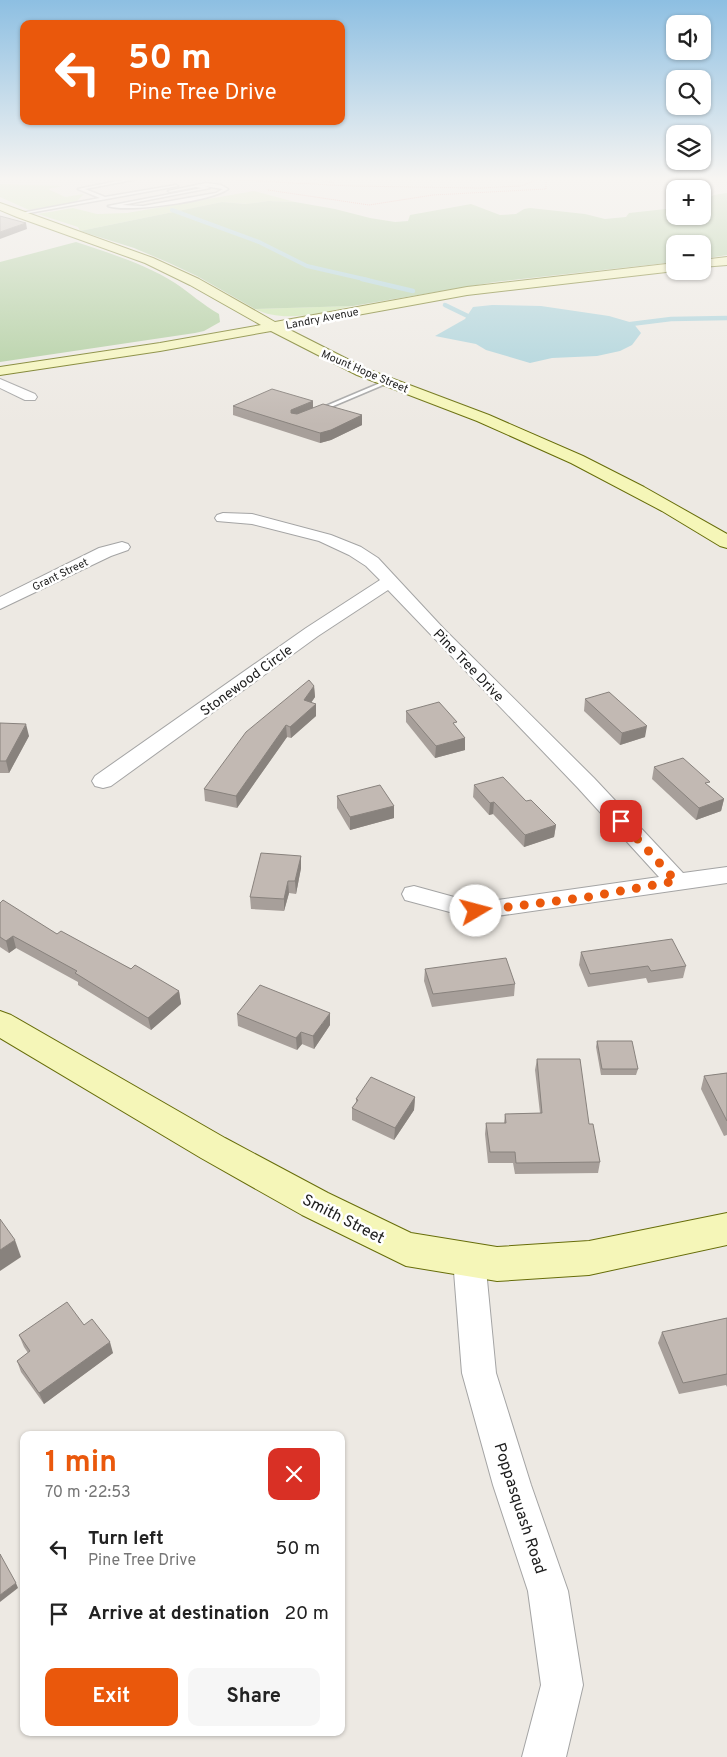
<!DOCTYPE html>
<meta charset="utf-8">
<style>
:root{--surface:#fff;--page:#f6f6f6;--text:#222;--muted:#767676;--accent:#ea580c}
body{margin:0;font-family:Overpass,sans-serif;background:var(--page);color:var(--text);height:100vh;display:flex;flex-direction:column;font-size:19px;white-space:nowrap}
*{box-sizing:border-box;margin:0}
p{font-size:16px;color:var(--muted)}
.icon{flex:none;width:28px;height:28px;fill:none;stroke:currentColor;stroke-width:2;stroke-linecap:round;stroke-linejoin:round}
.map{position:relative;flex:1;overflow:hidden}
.drawer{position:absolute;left:20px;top:1431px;width:325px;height:305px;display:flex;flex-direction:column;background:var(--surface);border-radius:10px;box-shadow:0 1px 4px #0004}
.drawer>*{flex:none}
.top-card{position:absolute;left:20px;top:20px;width:325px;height:105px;border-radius:10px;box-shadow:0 1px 4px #0004;background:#ea580c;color:#fff;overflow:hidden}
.buttons{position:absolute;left:666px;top:15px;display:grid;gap:10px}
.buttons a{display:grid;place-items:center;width:45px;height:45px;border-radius:10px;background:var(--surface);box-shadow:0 1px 4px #0004;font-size:25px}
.pin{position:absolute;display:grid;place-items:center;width:42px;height:42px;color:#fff;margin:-21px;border-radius:10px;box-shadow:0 2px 8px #0006}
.me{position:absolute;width:55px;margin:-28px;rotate:82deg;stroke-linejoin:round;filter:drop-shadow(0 0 4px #0008)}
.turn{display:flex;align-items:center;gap:18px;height:105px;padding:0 25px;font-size:22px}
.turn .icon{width:65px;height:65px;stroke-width:2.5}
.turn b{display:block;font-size:35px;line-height:42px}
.round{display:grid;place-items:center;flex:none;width:52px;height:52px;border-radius:10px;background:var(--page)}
.head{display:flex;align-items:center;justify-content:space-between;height:85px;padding:0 25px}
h1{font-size:30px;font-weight:700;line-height:38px;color:var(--accent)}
.action{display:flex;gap:10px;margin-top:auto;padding:10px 25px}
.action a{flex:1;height:58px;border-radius:10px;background:var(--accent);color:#fff;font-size:20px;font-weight:700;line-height:58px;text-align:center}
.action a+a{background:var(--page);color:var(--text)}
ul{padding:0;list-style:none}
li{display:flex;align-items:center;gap:15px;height:65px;padding:0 25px}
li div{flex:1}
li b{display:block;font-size:19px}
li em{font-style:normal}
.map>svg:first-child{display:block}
.grass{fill:#cae6ab}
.forest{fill:#aacb99}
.water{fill:#a5d0d9}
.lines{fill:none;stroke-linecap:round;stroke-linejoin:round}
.stream-far1{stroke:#a5d0d9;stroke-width:4}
.stream{stroke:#a5d0d9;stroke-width:4.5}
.lane-casing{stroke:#a4a4a4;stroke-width:3}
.street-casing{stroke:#a4a4a4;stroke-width:2}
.secondary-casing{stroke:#676d0a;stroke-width:2}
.path{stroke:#f2776f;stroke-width:1;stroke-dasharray:1 1;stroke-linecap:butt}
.lane{fill:#fff;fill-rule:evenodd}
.street{fill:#fff;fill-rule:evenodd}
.secondary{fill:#f5f6b8;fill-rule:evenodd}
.wall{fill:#a79f9a}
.shaded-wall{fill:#88827d}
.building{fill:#c2b9b3;stroke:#88827d}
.route{stroke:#ea580c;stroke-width:9;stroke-dasharray:0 16.2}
.labels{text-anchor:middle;stroke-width:5;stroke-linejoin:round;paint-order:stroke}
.far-street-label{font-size:11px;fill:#1d1d1d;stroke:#fff}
.street-label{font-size:14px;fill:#1d1d1d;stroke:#fff}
.near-street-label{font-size:16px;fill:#1d1d1d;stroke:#fff}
</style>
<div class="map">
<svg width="727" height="1757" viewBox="0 0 727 1757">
<rect width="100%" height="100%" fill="#ede9e3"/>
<g class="grass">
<polygon points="0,184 63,186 48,189 65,197 84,194 76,202 29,210 0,197"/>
<polygon points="254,191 295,202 268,201 248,204 222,202 80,231 78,227 38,214 73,208 97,214 127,213"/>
<path d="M 353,306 C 323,312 284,324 255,309 Z"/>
</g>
<g class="forest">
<polygon points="727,193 727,255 703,259 702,244 675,244 675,262 495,282 353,306 255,309 197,276 167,262 134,248 80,231 222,202 246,204 268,201 295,202 335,209 370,218 395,222 408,221 410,215 471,204 500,215 516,214 524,209 530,208 585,214 605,219 626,217 629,213 675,208 675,216 702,216 703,200 714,195"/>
<path d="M 76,242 C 109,253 145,264 175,283 C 190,293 203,305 219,314 L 220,322 L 204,331 L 195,333 L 0,362 L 0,262 Z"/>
</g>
<polygon class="water" points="492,305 541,306 609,316 633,323 641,333 632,345 620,351 597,356 552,358 530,363 486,350 476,344 435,336 465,319 473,307"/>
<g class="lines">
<polyline class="stream-far1" points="172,210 259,242 307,266 368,280"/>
<g class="stream">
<polyline points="362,279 413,291"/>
<polyline points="445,305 476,320"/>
<polyline points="623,325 671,319 727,318"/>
</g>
<g class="lane-casing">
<g id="lane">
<polygon points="127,179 137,179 85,189 105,197 176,185 178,186 18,215 16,214 100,198 78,189"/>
<path d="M 206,183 L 221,185 L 228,189 C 212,201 127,213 108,206 L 202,188 L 196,187 L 170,192 L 168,191 ZM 204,186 L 223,189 L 216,193 L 143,206 L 122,205 L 210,188 Z"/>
<polygon points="385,381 390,382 319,412 314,411"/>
</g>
</g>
<g class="street-casing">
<g id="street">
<polygon points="0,379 35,394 37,397 35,400 25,400 0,388"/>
<polygon points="223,513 252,514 331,535 361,547 378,558 444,629 594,778 683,873 727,867 727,883 476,919 405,900 402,894 405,888 414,886 476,903 659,877 578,788 388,590 318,636 111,786 103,788 95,786 92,781 95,776 306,628 380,580 366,566 349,555 319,541 252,524 217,521 215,518 217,515"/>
<polygon points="122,542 128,544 130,547 128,550 111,556 0,609 0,597 99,548"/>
<polygon points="469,1244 480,1249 485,1259 496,1373 531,1485 568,1591 583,1685 566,1757 522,1757 541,1685 528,1591 493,1485 462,1373 453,1259 458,1249"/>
</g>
</g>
<g class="secondary-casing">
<g id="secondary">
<polygon points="0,203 153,258 199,279 275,322 467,287 675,263 675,271 467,295 286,328 367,369 489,415 583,456 644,487 727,534 727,548 720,546 662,511 571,463 477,421 357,375 271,331 160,351 0,375 0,367 160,343 261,325 190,285 145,263 17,217 0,210"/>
<polygon points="727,257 727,265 702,267 702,260"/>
<polygon points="0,1011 11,1015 225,1138 328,1193 411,1233 497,1247 589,1241 727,1213 727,1245 589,1275 497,1281 406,1266 302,1215 201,1158 0,1038"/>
</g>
</g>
<g class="path">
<polyline points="313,179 335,183"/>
<polyline points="238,180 350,186 480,188 521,186 539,179"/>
<polyline points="268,190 369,205 433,195 546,189 546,179"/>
</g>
<use href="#lane" class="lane"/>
<use href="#street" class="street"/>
<use href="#secondary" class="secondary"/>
</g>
<g class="wall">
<polygon points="313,401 313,408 362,415 362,425 331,440 320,443 233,415 233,406"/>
<polygon points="314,686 315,697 311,703 316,704 316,716 291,738 287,737 237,808 205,801 204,789"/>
<polygon points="585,699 645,737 620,745 584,711"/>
<polygon points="406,711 456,727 465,738 465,750 435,758 406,722"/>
<polygon points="0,723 29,736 9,773 0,773"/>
<polygon points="654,767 709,786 724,799 721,811 696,820 652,779"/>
<polygon points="474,785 526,801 556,825 554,837 524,847 493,814 489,815 473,797"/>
<polygon points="337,796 394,806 394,818 350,830 337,808"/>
<polygon points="301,856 301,868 296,894 289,893 284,911 251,909 250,897"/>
<polygon points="0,903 57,934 179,991 181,1004 151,1030 78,985 78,982 16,948 9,953 0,947"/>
<polygon points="581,952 686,966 683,978 648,983 646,978 588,987 579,965"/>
<polygon points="425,969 515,984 514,996 432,1007 424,981"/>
<polygon points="237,1014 330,1025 314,1049 302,1044 297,1050 238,1026"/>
<polygon points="597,1041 638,1069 636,1075 601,1075 596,1047"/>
<polygon points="537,1059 589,1124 600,1162 598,1173 515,1174 513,1163 488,1163 485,1134 486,1123 504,1123 505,1114 540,1113 535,1070"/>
<polygon points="727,1073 727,1135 724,1136 701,1089 704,1076"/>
<polygon points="415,1097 414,1110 394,1140 352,1120 352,1108 356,1103 356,1099"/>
<polygon points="727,1318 727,1387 726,1385 679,1394 658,1343 662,1332"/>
<polygon points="84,1325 113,1353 44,1404 21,1372 17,1361 28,1353 24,1347 19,1335"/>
</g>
<g class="shaded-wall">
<polygon points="26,223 27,229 0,239 0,232"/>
<polygon points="313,401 313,410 291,419 291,410"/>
<polygon points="362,415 362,425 331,440 320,443 320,433"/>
<polygon points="314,686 315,697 304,712 304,700"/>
<polygon points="316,704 316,716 291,738 290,727"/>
<polygon points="26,724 29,736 9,773 6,761"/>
<polygon points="286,725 287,737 237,808 236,796"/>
<polygon points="647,726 645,737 620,745 622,733"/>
<polygon points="465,738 465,750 435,758 436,746"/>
<polygon points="724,799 721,811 696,820 699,808"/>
<polygon points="494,802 493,814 489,815 490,803"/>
<polygon points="394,806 394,818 350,830 350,817"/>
<polygon points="556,825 554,837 524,847 525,835"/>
<polygon points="301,856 301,868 296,894 295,881"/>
<polygon points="288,881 289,893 284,911 284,899"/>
<polygon points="13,936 16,948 9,953 6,941"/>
<polygon points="179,991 181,1004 151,1030 148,1018"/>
<polygon points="330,1013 330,1025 314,1049 313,1036"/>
<polygon points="301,1032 302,1044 297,1050 296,1038"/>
<polygon points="415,1097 414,1110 394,1140 395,1128"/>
<polygon points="15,1240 21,1257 0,1271 0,1250"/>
<polygon points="110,1342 113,1353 44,1404 39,1393"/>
<polygon points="16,1583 18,1588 0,1602 0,1595"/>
</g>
<g class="building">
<polygon points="0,216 26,223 0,232"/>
<polygon points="272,389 313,401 291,410 291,413 297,414 323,404 362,415 331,430 320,433 233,406"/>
<polygon points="309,680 314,686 304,700 316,704 290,727 286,725 236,796 204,789 246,732"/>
<polygon points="609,692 647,726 622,733 585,699"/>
<polygon points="439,702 457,722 453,723 465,738 436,746 406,711"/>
<polygon points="0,723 26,724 6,761 0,761"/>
<polygon points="683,758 710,782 705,783 724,799 699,808 654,767"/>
<polygon points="503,777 526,801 531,800 556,825 525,835 494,802 490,803 474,785"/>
<polygon points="380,785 394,806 350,817 337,796"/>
<polygon points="261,853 301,856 295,881 288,881 284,899 250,897"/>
<polygon points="3,900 57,934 61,931 131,969 135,965 179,991 148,1018 75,973 77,971 13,936 6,941 0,937 0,903"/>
<polygon points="672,939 686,966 651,971 648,966 590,974 581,952"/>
<polygon points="506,958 515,984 433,994 425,969"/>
<polygon points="260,985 330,1013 313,1036 301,1032 296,1038 237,1014"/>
<polygon points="597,1041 632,1041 638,1069 602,1069"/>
<polygon points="537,1059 580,1059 589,1124 593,1124 600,1162 516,1163 515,1152 490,1152 486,1123 506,1123 505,1114 542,1113"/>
<polygon points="727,1073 727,1121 704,1076"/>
<polygon points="371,1077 415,1097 395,1128 352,1108 358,1100 356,1099"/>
<polygon points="0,1219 15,1240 0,1250"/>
<polygon points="67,1302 84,1325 92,1319 110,1342 39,1393 17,1361 30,1351 19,1335"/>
<polygon points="727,1318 727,1374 683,1383 662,1332"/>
<polygon points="0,1554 16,1583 0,1595"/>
</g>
<linearGradient id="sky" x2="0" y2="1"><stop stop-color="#8dbfe2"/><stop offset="0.42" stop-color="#f7f5f2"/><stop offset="1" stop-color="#f7f5f2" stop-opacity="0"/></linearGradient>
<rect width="727" height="425" fill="url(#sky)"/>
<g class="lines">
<polyline class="route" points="476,911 588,897 676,881 621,821"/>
</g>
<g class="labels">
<g class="far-street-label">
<text transform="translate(322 318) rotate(-11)" y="4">Landry Avenue</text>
<text transform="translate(365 371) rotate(23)" y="4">Mount Hope Street</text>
<text transform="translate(60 574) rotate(-26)" y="4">Grant Street</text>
</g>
<g class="street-label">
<text transform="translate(469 665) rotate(46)" y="5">Pine Tree Drive</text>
<text transform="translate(246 680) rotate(-36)" y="5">Stonewood Circle</text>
</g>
<g class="near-street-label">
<text transform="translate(344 1218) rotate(27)" y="6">Smith Street</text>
<text transform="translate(521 1508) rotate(72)" y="6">Poppasquash Road</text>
</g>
</g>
</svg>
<div class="buttons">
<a><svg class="icon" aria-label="sound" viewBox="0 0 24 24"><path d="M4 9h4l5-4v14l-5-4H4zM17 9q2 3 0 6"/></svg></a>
<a><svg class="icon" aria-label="search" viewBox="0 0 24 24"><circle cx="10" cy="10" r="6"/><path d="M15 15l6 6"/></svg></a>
<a><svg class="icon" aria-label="layers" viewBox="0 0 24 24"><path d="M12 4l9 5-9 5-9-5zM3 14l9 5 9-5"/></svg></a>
<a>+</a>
<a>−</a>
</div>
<div class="pin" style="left:621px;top:821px;background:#d93025"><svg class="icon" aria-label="arrive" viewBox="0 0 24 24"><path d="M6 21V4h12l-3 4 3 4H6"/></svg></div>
<svg class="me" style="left:476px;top:911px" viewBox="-20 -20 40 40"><circle r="19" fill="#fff"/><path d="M0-13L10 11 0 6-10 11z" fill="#ea580c"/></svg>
<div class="top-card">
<div class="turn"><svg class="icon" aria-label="left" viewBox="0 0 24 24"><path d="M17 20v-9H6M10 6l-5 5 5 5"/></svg><div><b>50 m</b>Pine Tree Drive</div></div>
</div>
<section class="drawer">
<div class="head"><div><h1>1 min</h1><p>70 m · 22:53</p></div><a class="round" style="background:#d93025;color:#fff"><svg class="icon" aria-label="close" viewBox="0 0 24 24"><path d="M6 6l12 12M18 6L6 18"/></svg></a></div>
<ul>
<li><svg class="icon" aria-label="left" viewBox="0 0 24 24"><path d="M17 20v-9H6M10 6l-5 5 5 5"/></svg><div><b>Turn left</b><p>Pine Tree Drive</p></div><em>50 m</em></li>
<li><svg class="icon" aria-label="arrive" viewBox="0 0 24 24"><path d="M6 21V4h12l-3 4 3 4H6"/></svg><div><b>Arrive at destination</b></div><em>20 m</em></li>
</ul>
<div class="action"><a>Exit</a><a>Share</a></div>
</section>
</div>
